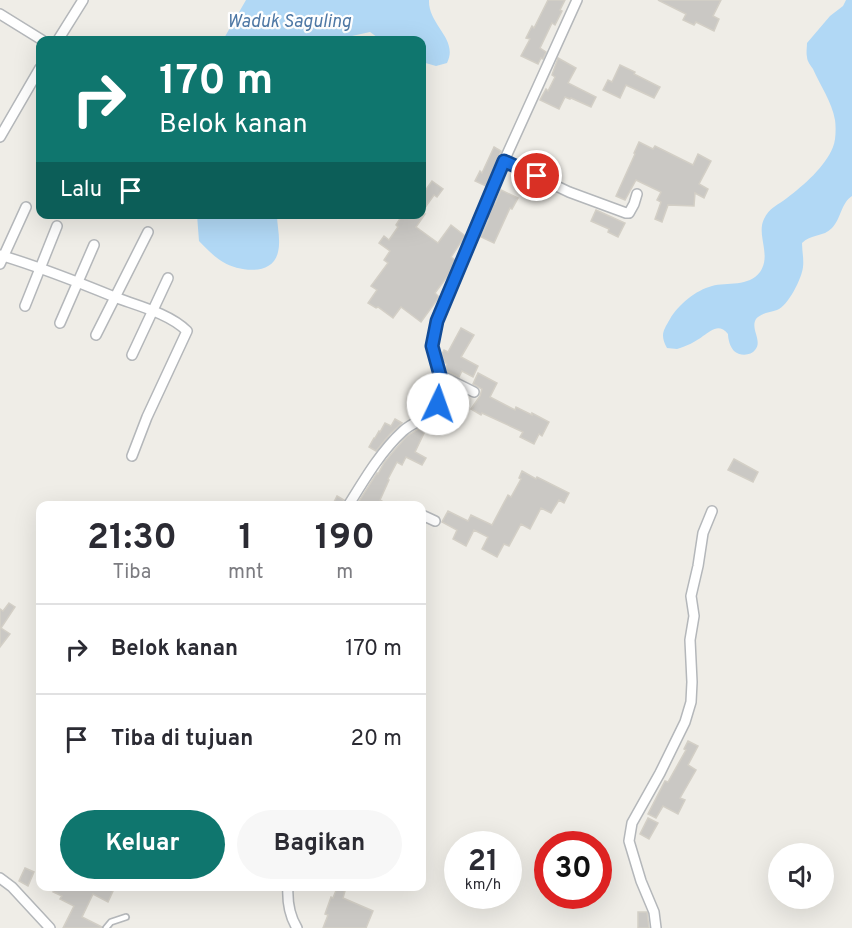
<!DOCTYPE html>
<html lang="id">
<style>
:root{--surface:#fff;--page:#f7f7f7;--text:#2b2b33;--muted:#7c7c81;--line:#e1e1e2;--accent:#0f766e}
body{margin:0;font-family:Overpass,sans-serif;background:var(--page);color:var(--text);height:100vh;display:flex;flex-direction:column;font-size:22px;white-space:nowrap}
*{box-sizing:border-box;margin:0}
p{font-size:20px;color:var(--muted)}
.icon{flex:none;width:33px;height:33px;fill:none;stroke:currentColor;stroke-width:2;stroke-linecap:round;stroke-linejoin:round}
.map{position:relative;flex:1;overflow:hidden}
.side{position:absolute;left:36px;top:501px;width:390px;height:390px;display:flex;flex-direction:column;background:var(--surface);border-radius:12px;box-shadow:0 6px 24px #0002}
.side>*{flex:none}
.banner{position:absolute;left:36px;top:36px;width:390px;height:183px;border-radius:12px;box-shadow:0 6px 24px #0002;background:#0f766e;color:#fff;overflow:hidden}
.buttons{position:absolute;left:768px;top:843px;display:grid;gap:12px}
.buttons a{display:grid;place-items:center;width:66px;height:66px;border-radius:50%;background:var(--surface);box-shadow:0 6px 24px #0002;font-size:30px}
.speed{position:absolute;left:444px;top:831px;display:flex;gap:12px;font-size:30px;font-weight:700;text-align:center}
.speed>*{display:grid;place-content:center;width:78px;height:78px;border-radius:50%;background:var(--surface);box-shadow:0 6px 24px #0002;line-height:1}
.speed small{font-size:15px;font-weight:400}
.speed .limit{border:9px solid #d22;background:#fff;color:#111}
.pin{position:absolute;display:grid;place-items:center;width:51px;height:51px;color:#fff;margin:-26px;border:3px solid #fff;border-radius:50%;box-shadow:0 2px 6px #0007}
.me{position:absolute;width:66px;margin:-33px;rotate:3deg;stroke-linejoin:round;filter:drop-shadow(0 0 4px #0008)}
.turn{display:flex;align-items:center;gap:21px;height:126px;padding:0 24px;font-size:27px}
.turn .icon{width:78px;height:78px;stroke-width:2.5}
.turn b{display:block;font-size:42px;line-height:51px}
.then{display:flex;align-items:center;height:57px;padding:0 24px;background:#0003;gap:12px;font-size:22px}
.eta{display:flex;justify-content:space-evenly;align-items:center;height:102px;text-align:center}
.eta b{font-size:36px;font-weight:700;line-height:42px}
.cta{display:flex;gap:12px;margin-top:auto;padding:12px 24px}
.cta a{flex:1;height:69px;border-radius:36px;background:var(--accent);color:#fff;font-size:24px;font-weight:700;line-height:69px;text-align:center}
.cta a+a{background:var(--page);color:var(--text)}
ul{padding:0;list-style:none}
li{display:flex;align-items:center;gap:18px;height:90px;padding:0 24px;border-top:2px solid var(--line)}
li div{flex:1}
li b{display:block;font-size:22px}
li em{font-style:normal}
.map>svg:first-child{display:block}
.water{fill:#b1d8f5}
.building{fill:#cac8c4;stroke:#d3cfc6;stroke-width:1.5}
.lines{fill:none;stroke-linecap:round;stroke-linejoin:round}
.service-casing{stroke:#b4b7ba;stroke-width:8}
.minor-casing{stroke:#b4b7ba;stroke-width:12}
.service{stroke:#fff;stroke-width:4.5}
.minor{stroke:#fff;stroke-width:9}
.route-casing{stroke:#114b97;stroke-width:15}
.route{stroke:#1a73e8;stroke-width:10}
.labels{text-anchor:middle;stroke-width:4.5;stroke-linejoin:round;paint-order:stroke}
.water-label{font-size:18px;font-style:italic;fill:#4f79a6;stroke:#fff}
</style>
<div class="map">
<svg width="852" height="928" viewBox="0 0 852 928">
<rect width="100%" height="100%" fill="#efede7"/>
<g class="water">
<path d="M 246,0 L 429,0 C 428,25 459,39 447,63 L 436,66 L 422,62 L 422,40 L 381,40 L 370,32 L 352,36 L 346,40 L 223,40 Z"/>
<path d="M 846,0 L 852,0 L 852,196 C 841,203 841,219 832,228 C 824,237 810,234 802,243 C 802,251 804,259 803,267 C 802,278 788,306 777,310 C 771,312 761,313 756,319 C 750,329 763,341 755,350 C 751,356 739,356 734,351 C 730,347 728,339 728,334 C 719,323 712,330 703,336 C 697,341 685,347 677,349 C 674,349 670,348 667,348 C 660,335 663,331 670,319 C 678,305 696,290 712,286 C 727,282 749,287 760,272 C 772,255 756,235 764,219 C 769,208 778,205 787,198 C 804,185 825,167 833,147 C 836,140 836,127 835,120 C 832,102 820,85 813,69 C 811,66 807,61 807,57 C 806,53 807,47 807,43 L 830,16 L 843,6 Z"/>
<path d="M 197,215 L 277,215 C 277,226 281,240 278,252 C 273,276 240,272 223,262 C 214,257 206,248 199,241 Z"/>
</g>
<g class="building">
<polygon points="548,0 565,0 560,10 562,11 555,25 552,23 540,48 546,52 543,59 541,58 538,64 521,56 530,39 526,38 532,26 534,28"/>
<polygon points="658,0 721,0 713,16 719,19 714,31 696,22 694,25 683,20 686,14"/>
<polygon points="558,58 576,68 568,83 596,97 591,107 571,98 570,99 565,97 559,109 540,100 546,89 548,91 555,77 552,75"/>
<polygon points="620,65 635,72 634,74 660,87 654,98 626,85 620,98 603,90 608,80 612,82"/>
<polygon points="639,142 653,149 655,146 693,165 698,154 711,161 699,184 708,189 704,198 695,193 694,206 668,205 662,222 655,219 661,202 657,200 661,192 636,180 625,200 616,196 635,154 634,153"/>
<polygon points="494,147 501,151 486,186 475,181 480,171 482,173"/>
<polygon points="432,181 443,189 437,197 434,195 422,212 422,195"/>
<polygon points="501,190 518,198 512,209 510,208 494,243 481,237 489,219 487,218 494,203 495,204"/>
<polygon points="596,210 625,223 618,237 608,232 609,229 591,221"/>
<polygon points="403,214 425,214 416,227 438,243 451,225 465,236 451,257 455,260 449,274 435,293 439,297 421,322 401,307 393,318 378,307 376,308 368,303 377,290 371,286 388,263 384,260 390,251 379,243 384,236 389,240 398,227 396,225"/>
<polygon points="461,328 474,335 461,357 478,366 473,377 462,371 459,377 445,370 447,364 442,360 441,356 444,350 448,352"/>
<polygon points="478,373 497,383 490,397 515,410 516,407 532,415 532,413 549,422 542,436 539,434 534,444 520,437 523,432 482,413 481,415 471,409 480,396 482,389 473,384"/>
<polygon points="395,419 402,423 390,434 376,451 369,447 374,438 375,438 379,431 380,432 385,423 391,426"/>
<polygon points="420,428 425,431 415,452 426,458 422,465 406,457 402,465 397,462 388,479 389,480 380,500 390,506 356,506 377,473 378,474 384,463 393,452 407,436"/>
<polygon points="734,459 758,472 753,482 728,470"/>
<polygon points="522,471 536,479 537,477 569,493 564,503 559,500 551,513 541,508 530,529 521,524 509,546 504,544 497,557 482,549 488,537 474,530 466,546 453,539 457,530 442,522 448,511 468,521 471,515 492,525 508,495 511,497 521,479 519,478"/>
<polygon points="337,496 344,500 341,506 332,506"/>
<polygon points="9,603 15,607 1,628 10,634 0,647 0,609 3,611"/>
<polygon points="688,741 698,746 688,765 696,770 680,798 685,800 678,814 663,806 656,818 648,814 665,781 668,782 686,750 684,749"/>
<polygon points="648,818 658,823 649,839 640,834"/>
<polygon points="25,868 34,872 28,886 19,881"/>
<polygon points="56,886 104,886 113,891 108,902 93,894 82,917 102,927 102,928 63,928 74,906 60,899 62,896 53,892"/>
<polygon points="337,888 345,891 343,898 373,911 366,928 323,928 328,915 325,914 331,897 333,898"/>
<polygon points="638,912 647,912 649,928 638,928"/>
</g>
<g class="lines">
<g class="service-casing">
<polyline id="service" points="106,928 111,922 126,917"/>
</g>
<g class="minor-casing">
<g id="minor">
<polyline points="0,14 42,40"/>
<polyline points="58,40 83,0"/>
<polyline points="0,137 40,68"/>
<polyline points="504,161 569,192 626,213 629,213 634,204 637,194"/>
<path d="M 0,255 C 40,267 78,282 117,298 C 139,306 170,314 187,331 L 147,417 L 132,456"/>
<polyline points="0,264 26,207"/>
<polyline points="25,306 57,226"/>
<polyline points="60,323 94,245"/>
<polyline points="96,335 148,232"/>
<polyline points="132,355 168,278"/>
<polyline points="440,375 474,392"/>
<path d="M 348,506 C 364,480 381,451 403,431 C 416,419 432,420 438,403 C 445,383 435,367 433,348 C 432,339 435,329 437,321 L 504,161 L 577,0"/>
<polyline points="422,515 435,521"/>
<polyline points="0,878 12,887 50,928"/>
<path d="M 288,886 C 287,902 289,915 297,928"/>
<polyline points="656,928 654,912 641,881 629,841 632,823 660,773 685,722 691,702 692,682 690,640 694,616 691,596 698,566 703,533 712,511"/>
</g>
</g>
<use href="#service" class="service"/>
<use href="#minor" class="minor"/>
</g>
<g class="lines">
<g class="route-casing">
<polyline id="route" points="438,404 441,387 440,375 432,346 437,321 504,161 537,176"/>
</g>
<use href="#route" class="route"/>
</g>
<g class="labels">
<g class="water-label">
<text x="289" y="27">Waduk Saguling</text>
</g>
</g>
</svg>
<div class="buttons">
<a><svg class="icon" aria-label="sound" viewBox="0 0 24 24"><path d="M4 9h4l5-4v14l-5-4H4zM17 9q2 3 0 6"/></svg></a>
</div>
<div class="speed"><div>21<small>km/h</small></div><div class="limit">30</div></div>
<div class="pin" style="left:537px;top:176px;background:#d93025"><svg class="icon" aria-label="arrive" viewBox="0 0 24 24"><path d="M6 21V4h12l-3 4 3 4H6"/></svg></div>
<svg class="me" style="left:438px;top:404px" viewBox="-20 -20 40 40"><circle r="19" fill="#fff"/><path d="M0-13L10 11 0 6-10 11z" fill="#1a73e8"/></svg>
<div class="banner">
<div class="turn"><svg class="icon" aria-label="right" viewBox="0 0 24 24"><path d="M7 20v-9h11M14 6l5 5-5 5"/></svg><div><b>170 m</b>Belok kanan</div></div>
<div class="then">Lalu<svg class="icon" aria-label="arrive" viewBox="0 0 24 24"><path d="M6 21V4h12l-3 4 3 4H6"/></svg></div>
</div>
<section class="side">
<div class="eta">
<div><b>21:30</b><p>Tiba</p></div>
<div><b>1</b><p>mnt</p></div>
<div><b>190</b><p>m</p></div>
</div>
<ul>
<li><svg class="icon" aria-label="right" viewBox="0 0 24 24"><path d="M7 20v-9h11M14 6l5 5-5 5"/></svg><div><b>Belok kanan</b></div><em>170 m</em></li>
<li><svg class="icon" aria-label="arrive" viewBox="0 0 24 24"><path d="M6 21V4h12l-3 4 3 4H6"/></svg><div><b>Tiba di tujuan</b></div><em>20 m</em></li>
</ul>
<div class="cta"><a>Keluar</a><a>Bagikan</a></div>
</section>
</div>
